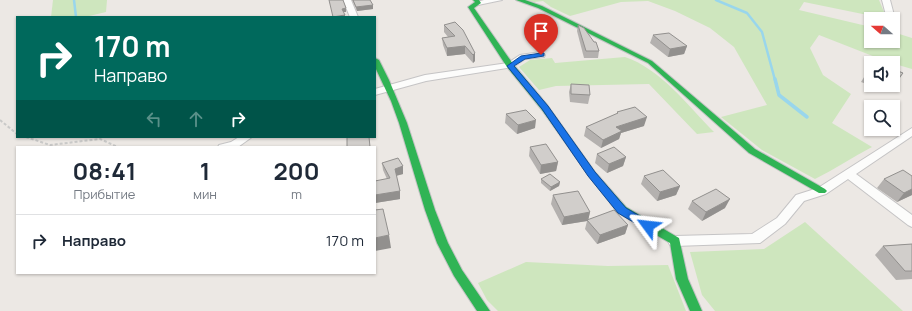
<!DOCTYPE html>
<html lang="ru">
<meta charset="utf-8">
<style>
:root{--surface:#fff;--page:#f2f2f3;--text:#1f2937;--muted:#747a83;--line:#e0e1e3}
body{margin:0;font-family:Manrope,sans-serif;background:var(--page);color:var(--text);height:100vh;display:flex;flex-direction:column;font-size:15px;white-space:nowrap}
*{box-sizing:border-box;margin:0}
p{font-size:13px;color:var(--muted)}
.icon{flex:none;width:22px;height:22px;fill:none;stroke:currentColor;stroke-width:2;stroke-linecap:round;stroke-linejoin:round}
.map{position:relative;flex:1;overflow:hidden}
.side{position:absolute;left:16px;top:146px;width:360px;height:128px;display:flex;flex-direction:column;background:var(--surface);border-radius:0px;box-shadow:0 1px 3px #0004}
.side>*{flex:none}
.guide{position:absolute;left:16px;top:16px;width:360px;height:122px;border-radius:0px;box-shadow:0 1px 3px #0004;background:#00695c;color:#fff;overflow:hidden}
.needle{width:26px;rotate:290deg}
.fabs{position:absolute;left:864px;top:12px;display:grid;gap:8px}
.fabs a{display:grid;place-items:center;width:36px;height:36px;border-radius:0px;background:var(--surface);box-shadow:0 1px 3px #0004;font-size:20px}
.pin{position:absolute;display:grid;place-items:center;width:34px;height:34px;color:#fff;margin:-41px -17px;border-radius:50% 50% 50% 0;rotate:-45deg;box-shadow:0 0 4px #0007}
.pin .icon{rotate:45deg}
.me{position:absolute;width:44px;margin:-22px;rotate:300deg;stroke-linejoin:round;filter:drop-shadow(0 0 3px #0008)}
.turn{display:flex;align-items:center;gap:14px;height:84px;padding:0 12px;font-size:18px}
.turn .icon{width:52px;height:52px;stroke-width:2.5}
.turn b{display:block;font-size:28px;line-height:34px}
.lanes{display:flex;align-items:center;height:38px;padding:0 12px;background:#0003;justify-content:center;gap:20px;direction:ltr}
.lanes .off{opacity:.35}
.eta{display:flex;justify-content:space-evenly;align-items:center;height:68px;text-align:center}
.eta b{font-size:24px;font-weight:700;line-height:28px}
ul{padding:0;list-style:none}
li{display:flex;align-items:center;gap:12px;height:52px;padding:0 12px;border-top:1px solid var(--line)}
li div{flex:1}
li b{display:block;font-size:15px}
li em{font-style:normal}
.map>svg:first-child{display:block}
.green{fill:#cee6be}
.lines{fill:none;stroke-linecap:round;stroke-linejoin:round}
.stream-far1{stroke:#99d6ec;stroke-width:2.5}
.stream{stroke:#99d6ec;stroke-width:3.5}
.street-casing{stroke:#c5c4c5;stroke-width:2}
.fast-casing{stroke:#c5c4c5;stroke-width:2}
.path{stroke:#c9c9c8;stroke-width:2;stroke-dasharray:3 2;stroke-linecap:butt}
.street{fill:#fcfcfb;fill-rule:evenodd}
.fast{fill:#30b455;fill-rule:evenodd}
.wall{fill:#b4b1af}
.shaded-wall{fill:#92908e}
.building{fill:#d1cecb;stroke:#92908e}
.route{fill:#1a73e8;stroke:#114b97}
</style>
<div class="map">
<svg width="912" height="311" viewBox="0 0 912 311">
<rect width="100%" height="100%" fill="#ece8e4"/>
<g class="green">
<polygon points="53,0 107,0 106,12 85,17 51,17"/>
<path d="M 527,0 L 879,0 L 887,19 L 804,2 L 799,10 L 871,27 L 871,41 L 893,41 L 893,32 L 912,38 L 912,69 L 888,62 L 819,35 L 810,48 L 823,75 L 851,94 L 832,123 L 872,147 C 853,157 835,169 815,179 L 762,150 L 721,117 L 767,105 L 734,47 L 710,28 L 675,11 L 648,1 L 621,2 L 570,16 L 551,7 L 543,1 L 534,2 Z"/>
<path d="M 625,57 C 661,69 688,106 714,132 L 697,134 L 649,84 L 556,86 L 539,90 L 519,67 L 530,60 L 552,58 L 555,63 Z"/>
<polygon points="805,222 903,311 715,311 702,295 690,252 764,249"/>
<polygon points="526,262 608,266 668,265 686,311 498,311 487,300 478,283"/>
</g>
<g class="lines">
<g class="stream-far1">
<polyline points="74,0 76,17"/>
<polyline points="716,0 747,13 762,32 775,80"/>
</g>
<polyline class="stream" points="775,79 779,95 807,117"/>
<g class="street-casing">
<g id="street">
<polygon points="343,0 351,0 358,17 350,17"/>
<polygon points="502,0 478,5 474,3 484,0"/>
<polygon points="882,0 890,0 895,19 894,21 893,19 887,19"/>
<polygon points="893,25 897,27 896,30 893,30"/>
<polygon points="541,52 545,55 544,57 525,59 513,67 426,81 375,95 375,89 425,75 508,63 520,55"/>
<polygon points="912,128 912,136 856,174 912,215 912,227 908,225 848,179 826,194 804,201 785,224 760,243 675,246 670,245 668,241 670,237 675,236 752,234 777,218 796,195 818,188"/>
<polygon points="239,137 252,137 238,147 218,147 219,145 231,142"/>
</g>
</g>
<g class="fast-casing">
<g id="fast">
<polygon points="473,0 479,0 481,3 474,8 513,64 548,106 595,172 626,207 679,238 688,279 702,311 690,311 676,279 670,243 618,213 589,176 542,110 507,67 468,7 475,2"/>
<polygon points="516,0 525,0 542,6 652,61 755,149 825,189 827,191 825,193 819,193 749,153 648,63 538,8"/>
<polygon points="375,58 379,60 389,80 407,123 435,210 448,243 462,270 490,311 477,311 454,276 437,243 425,210 399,123 391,101 375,67"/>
</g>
</g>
<g class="path">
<polyline points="0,120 17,134"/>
<polyline points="26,137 50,145 100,139 118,147"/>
</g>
<use href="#street" class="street"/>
<use href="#fast" class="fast"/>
</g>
<g class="wall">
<polygon points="352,0 370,0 373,9 357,11"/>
<polygon points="444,25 475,53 475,61 473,63 465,54 447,56 443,45 442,38 448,37 444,32"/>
<polygon points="578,25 594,42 599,51 598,58 584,58 577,31"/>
<polygon points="653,35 687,46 684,54 668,57 650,43"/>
<polygon points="871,69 871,85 893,85 893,69 898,81 889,92 861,82 866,74"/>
<polygon points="571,84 590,95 588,104 570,102 569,92"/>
<polygon points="617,112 644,126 621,133 619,139 601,148 584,136 586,127 617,114"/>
<polygon points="506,114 535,128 517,134 505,123"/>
<polygon points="530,147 558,162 556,171 540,174 529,156"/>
<polygon points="597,154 626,157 623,166 607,173 595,163"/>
<polygon points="382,163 403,166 403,174 396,176 400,191 400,199 375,203 375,181 387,179 383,170"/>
<polygon points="644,176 680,186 676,195 657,201 641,184"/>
<polygon points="912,176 912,195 897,202 877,188 884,179"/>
<polygon points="541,179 560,182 559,186 550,191 541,183"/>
<polygon points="553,195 590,212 588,220 628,225 625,234 597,244 585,229 587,221 562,225 551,204"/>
<polygon points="692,201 725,208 702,221 688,209"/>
<polygon points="912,244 912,279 896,280 875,255 883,246"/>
</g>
<g class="shaded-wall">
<polygon points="373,5 373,9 357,11 356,7"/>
<polygon points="346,8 346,12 342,12 342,9"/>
<polygon points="345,15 345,17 333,17"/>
<polygon points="465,46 465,54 447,56 447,48"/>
<polygon points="687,46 684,54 668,57 670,49"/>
<polygon points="475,53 475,61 473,63 473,55"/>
<polygon points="903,73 898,81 889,92 894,84"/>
<polygon points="647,117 644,126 621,133 619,139 601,148 603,140 616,127"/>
<polygon points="536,120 535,128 517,134 518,125"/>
<polygon points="626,157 623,166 607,173 609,164"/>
<polygon points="558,162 556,171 540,174 541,165"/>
<polygon points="403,166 403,174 395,176 395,169"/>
<polygon points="560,182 559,186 550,191 551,187"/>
<polygon points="680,186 676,195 657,201 660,192"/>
<polygon points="912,189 912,195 897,202 904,193"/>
<polygon points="400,191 400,199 375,203 375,195"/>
<polygon points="730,199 725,208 702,221 706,212"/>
<polygon points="590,212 588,221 587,220 587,221 562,225 564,217"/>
<polygon points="628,225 625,234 597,244 600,235"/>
<polygon points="389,235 391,248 375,251 375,238"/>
</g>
<g class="building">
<polygon points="329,0 343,0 346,8 342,9 345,15 333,17"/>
<polygon points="353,0 370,0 373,5 356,7"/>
<polygon points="455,22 463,30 475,53 473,55 465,46 447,48 442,38 455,36 444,25"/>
<polygon points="578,25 584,28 594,42 596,42 599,51 586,51"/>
<polygon points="669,33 687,46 670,49 653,35"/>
<polygon points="871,69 871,76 866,74"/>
<polygon points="893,69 903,73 894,84 893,84"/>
<polygon points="571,84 589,85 590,95 571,94"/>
<polygon points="635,107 647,117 616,127 622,131 603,140 586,127 618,113 617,112"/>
<polygon points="526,110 536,120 518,125 506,114"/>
<polygon points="347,137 369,137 370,147 347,147"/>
<polygon points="546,144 558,162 541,165 530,147"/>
<polygon points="614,147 626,157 609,164 597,154"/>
<polygon points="398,158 403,166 395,169 400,191 375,195 375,181 390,178 382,163"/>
<polygon points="663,170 680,186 660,192 644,176"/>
<polygon points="903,170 912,176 912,189 904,193 884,179"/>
<polygon points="550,174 560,182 551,187 541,179"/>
<polygon points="716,189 730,199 706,212 692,201"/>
<polygon points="578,191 590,212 564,217 553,195"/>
<polygon points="383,209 389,235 375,238 375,210"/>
<polygon points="614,210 628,225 600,235 587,220"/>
<polygon points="912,244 912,271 905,271 883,246"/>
</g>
<polygon class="route" points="541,53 544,53 544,56 525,59 514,66 548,106 595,172 626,208 652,223 654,226 652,229 645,229 618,213 588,176 542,109 507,66 521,56"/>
</svg>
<div class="fabs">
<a><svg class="needle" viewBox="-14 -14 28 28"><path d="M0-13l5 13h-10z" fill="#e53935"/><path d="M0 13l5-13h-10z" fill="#747a83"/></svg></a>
<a><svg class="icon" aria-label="sound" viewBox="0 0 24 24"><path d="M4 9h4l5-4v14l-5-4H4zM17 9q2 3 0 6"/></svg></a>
<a><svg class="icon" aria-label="search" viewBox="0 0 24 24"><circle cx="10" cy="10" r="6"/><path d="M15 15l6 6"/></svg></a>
</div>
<div class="pin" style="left:541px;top:55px;background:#d93025"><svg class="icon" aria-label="arrive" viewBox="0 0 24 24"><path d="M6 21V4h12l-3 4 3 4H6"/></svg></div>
<svg class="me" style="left:648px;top:226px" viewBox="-20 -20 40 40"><path d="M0-17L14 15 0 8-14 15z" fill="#1a73e8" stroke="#fff" stroke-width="4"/></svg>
<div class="guide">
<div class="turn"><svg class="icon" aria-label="right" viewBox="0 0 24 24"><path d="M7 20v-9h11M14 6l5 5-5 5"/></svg><div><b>170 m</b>Направо</div></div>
<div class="lanes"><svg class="icon off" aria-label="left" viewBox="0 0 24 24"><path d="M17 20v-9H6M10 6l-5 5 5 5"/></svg><svg class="icon off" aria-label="ahead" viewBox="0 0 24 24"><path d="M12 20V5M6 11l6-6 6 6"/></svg><svg class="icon" aria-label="right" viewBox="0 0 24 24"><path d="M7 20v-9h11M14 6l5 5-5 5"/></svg></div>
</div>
<section class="side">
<div class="eta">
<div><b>08:41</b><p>Прибытие</p></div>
<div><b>1</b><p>мин</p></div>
<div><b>200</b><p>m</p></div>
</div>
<ul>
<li><svg class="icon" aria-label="right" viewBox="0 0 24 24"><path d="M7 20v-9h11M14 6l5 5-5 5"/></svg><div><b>Направо</b></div><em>170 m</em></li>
</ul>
</section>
</div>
